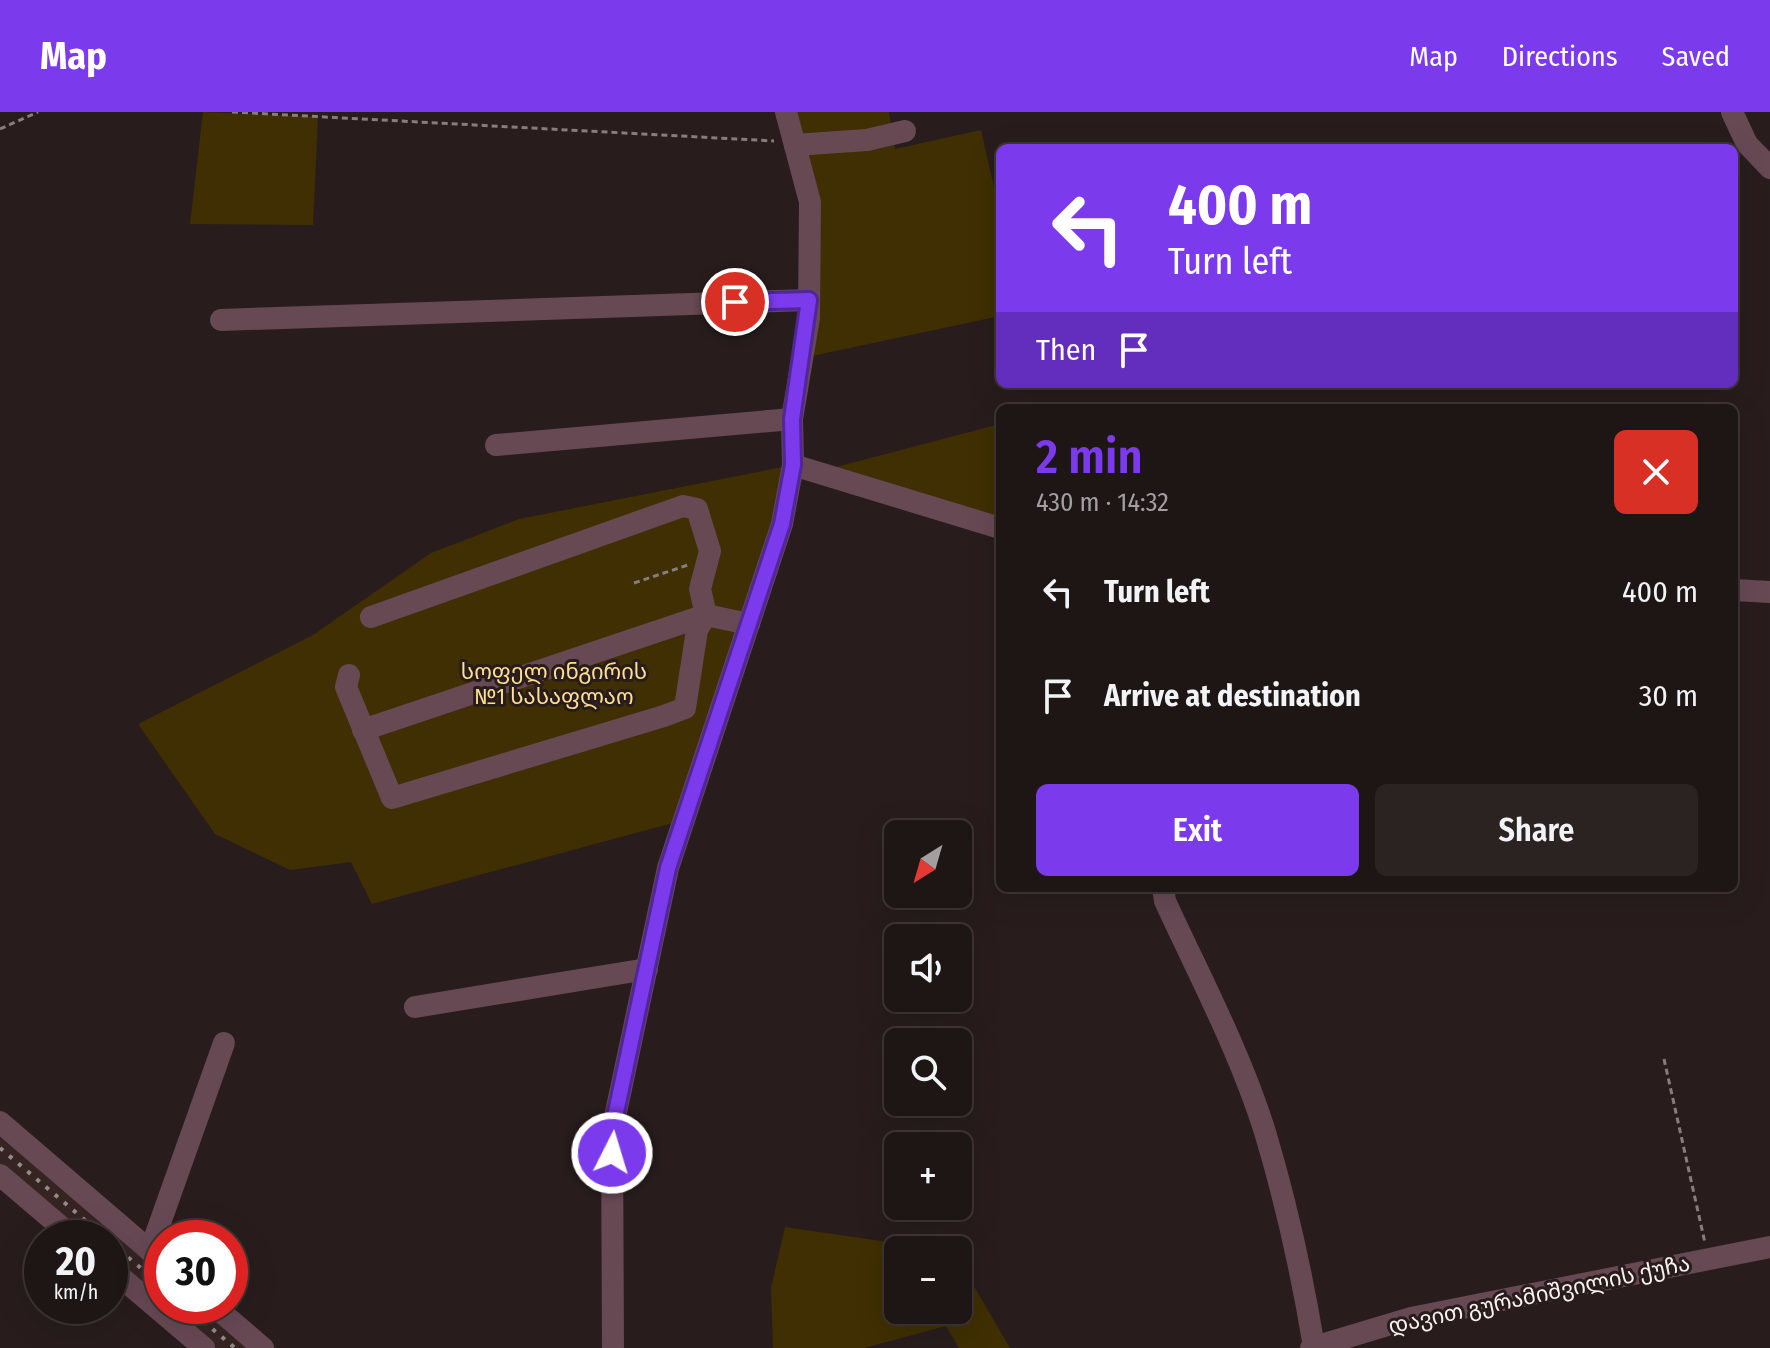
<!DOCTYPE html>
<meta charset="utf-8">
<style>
:root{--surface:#1e1615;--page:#2b2322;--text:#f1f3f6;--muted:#a19fa0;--line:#3c3534;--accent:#7c3aed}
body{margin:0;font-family:"Fira Sans Condensed","Noto Sans Georgian",sans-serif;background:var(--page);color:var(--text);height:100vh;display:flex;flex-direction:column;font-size:30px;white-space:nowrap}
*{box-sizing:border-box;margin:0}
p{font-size:26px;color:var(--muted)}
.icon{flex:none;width:44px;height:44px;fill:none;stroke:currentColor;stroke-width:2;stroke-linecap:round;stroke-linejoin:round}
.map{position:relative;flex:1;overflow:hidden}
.drawer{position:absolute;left:996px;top:292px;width:742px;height:488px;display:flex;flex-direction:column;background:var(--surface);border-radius:12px;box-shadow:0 8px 32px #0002,0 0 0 2px var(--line)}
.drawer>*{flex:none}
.guide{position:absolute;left:996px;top:32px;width:742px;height:244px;border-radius:12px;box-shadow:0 8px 32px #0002,0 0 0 2px var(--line);background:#7c3aed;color:#fff;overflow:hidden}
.needle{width:52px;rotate:217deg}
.tools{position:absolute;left:884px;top:708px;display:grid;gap:16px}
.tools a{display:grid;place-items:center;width:88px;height:88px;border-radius:12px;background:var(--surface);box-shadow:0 8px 32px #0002,0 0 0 2px var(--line);font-size:40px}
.speed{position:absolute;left:24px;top:1108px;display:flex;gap:16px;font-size:40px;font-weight:700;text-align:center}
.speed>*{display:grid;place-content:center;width:104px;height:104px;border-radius:50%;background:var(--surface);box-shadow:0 8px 32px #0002,0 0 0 2px var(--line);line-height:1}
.speed small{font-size:20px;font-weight:400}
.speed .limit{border:12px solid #d22;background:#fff;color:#111}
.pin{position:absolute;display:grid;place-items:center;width:68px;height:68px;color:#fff;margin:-34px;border:4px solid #fff;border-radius:50%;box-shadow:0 2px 8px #0007}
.me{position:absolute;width:88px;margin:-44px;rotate:5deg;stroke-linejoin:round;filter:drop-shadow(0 0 6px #0008)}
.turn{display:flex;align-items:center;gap:28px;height:168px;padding:0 40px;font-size:36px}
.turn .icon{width:104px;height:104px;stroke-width:2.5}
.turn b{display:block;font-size:56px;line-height:68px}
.then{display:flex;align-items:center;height:76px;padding:0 40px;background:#0003;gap:16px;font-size:30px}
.round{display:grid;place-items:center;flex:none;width:84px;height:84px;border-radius:12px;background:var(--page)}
.overview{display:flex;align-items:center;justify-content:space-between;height:136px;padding:0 40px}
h1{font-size:48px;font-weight:600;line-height:60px;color:var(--accent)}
.button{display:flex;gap:16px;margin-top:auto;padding:16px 40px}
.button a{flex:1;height:92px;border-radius:12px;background:var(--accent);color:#fff;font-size:32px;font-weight:600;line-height:92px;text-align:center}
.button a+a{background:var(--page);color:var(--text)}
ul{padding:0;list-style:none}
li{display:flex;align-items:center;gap:24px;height:104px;padding:0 40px}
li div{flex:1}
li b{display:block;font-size:30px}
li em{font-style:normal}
header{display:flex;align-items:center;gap:48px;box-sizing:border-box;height:112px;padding:0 40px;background:var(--accent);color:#fff}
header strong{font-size:38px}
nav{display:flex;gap:44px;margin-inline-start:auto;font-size:28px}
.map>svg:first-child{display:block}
.built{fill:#362423}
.green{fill:#3f2f02}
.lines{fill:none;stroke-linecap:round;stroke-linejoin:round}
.path{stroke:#867d7c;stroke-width:3;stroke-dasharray:6 4;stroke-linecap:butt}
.minor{stroke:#674954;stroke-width:22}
.rail{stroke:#938a89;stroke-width:4;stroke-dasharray:4 8;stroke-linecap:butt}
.route-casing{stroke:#51269a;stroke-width:20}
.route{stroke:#7c3aed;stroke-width:14}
.labels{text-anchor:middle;stroke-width:6;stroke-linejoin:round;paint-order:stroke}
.park-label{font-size:22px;fill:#fede91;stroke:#281d1c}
.street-label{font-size:22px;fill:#f9f1f0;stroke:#281d1c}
</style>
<header>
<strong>Map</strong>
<nav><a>Map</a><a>Directions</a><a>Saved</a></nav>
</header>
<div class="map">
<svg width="1770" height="1236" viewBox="0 0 1770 1236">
<rect width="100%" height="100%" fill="#281d1c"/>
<polygon class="built" points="0,1010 162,1149 162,1194 214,1194 263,1236 204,1236 110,1156 110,1126 74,1126 0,1063"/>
<g class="green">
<polygon points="203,0 318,5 313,113 190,112"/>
<polygon points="786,0 889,0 895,37 981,18 1000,102 1000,204 803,246 810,90"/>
<polygon points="1000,312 1000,416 813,361"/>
<polygon points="793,353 684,708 372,792 351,750 290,758 215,722 138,612 313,523 431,441 519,407"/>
<polygon points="785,1115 943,1138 898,1138 898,1198 958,1198 958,1147 1010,1236 959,1236 946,1214 864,1236 773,1236 771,1176"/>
</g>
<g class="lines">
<g class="path">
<polyline points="232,0 774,29"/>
<polyline points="0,17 38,0"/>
<polyline points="634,471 688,453"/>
<polyline points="1664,947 1705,1131"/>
</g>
<g class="minor">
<polyline points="1732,0 1747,32 1770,56"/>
<polyline points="795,33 867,28 905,19"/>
<polyline points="221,208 809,188"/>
<polyline points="496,333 792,307"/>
<polyline points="793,353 1000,416"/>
<polyline points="1734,478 1770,480"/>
<polyline points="349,563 346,575 392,686 664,604 685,596 697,518 706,503 700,477 710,439 697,397 683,394 371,505"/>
<polyline points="363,618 706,503 749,512"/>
<path d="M 1163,776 L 1165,789 C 1200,865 1240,940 1265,1020 C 1286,1090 1302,1162 1314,1235"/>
<polyline points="415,895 647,857"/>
<polyline points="0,1010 162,1149"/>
<polyline points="0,1063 74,1126"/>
<polyline points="150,1139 224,931"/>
<polyline points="110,1156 204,1236"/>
<polyline points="214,1194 263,1236"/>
<polyline points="613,1236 612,1019 668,756 782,412 793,353 792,307 809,206 810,90 786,0"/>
<polyline points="1311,1236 1411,1206 1770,1135"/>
</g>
<g class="rail">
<polyline points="0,1036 106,1126"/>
<polyline points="110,1130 162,1174"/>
<polyline points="185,1194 235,1236"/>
</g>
</g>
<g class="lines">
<g class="route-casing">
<polyline id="route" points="612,1041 612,1019 668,756 782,412 793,353 792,307 809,188 735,190"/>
</g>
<use href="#route" class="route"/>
</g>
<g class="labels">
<g class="park-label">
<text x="554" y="567">სოფელ ინგირის<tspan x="554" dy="25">№1 სასაფლაო</tspan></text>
</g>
<g class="street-label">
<text transform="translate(1539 1182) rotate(-12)" y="8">დავით გურამიშვილის ქუჩა</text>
</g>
</g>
</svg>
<div class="tools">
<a><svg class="needle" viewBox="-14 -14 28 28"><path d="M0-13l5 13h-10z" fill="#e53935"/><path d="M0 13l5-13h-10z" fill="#a19fa0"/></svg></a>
<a><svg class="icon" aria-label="sound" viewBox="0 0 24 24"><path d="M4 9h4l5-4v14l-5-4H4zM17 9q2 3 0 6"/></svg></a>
<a><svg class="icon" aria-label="search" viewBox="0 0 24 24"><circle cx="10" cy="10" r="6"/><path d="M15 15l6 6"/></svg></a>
<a>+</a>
<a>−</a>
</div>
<div class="speed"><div>20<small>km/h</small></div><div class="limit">30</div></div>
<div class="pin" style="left:735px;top:190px;background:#d93025"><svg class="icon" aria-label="arrive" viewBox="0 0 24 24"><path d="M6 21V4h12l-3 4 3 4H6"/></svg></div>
<svg class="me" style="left:612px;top:1041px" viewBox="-20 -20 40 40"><circle r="17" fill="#7c3aed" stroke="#fff" stroke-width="3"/><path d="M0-11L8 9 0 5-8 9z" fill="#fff"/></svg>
<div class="guide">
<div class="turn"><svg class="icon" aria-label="left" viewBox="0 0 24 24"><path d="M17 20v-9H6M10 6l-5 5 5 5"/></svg><div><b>400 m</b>Turn left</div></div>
<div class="then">Then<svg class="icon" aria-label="arrive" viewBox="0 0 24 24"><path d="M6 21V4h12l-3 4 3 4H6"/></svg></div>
</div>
<section class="drawer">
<div class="overview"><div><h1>2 min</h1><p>430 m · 14:32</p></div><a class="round" style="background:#d93025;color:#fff"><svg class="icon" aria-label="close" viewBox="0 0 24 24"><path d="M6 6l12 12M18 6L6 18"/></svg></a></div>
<ul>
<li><svg class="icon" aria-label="left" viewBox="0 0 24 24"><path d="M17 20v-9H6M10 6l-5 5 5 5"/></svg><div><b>Turn left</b></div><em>400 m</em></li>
<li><svg class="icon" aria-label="arrive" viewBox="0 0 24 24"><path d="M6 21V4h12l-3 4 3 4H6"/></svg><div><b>Arrive at destination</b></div><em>30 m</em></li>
</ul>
<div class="button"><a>Exit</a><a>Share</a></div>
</section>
</div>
